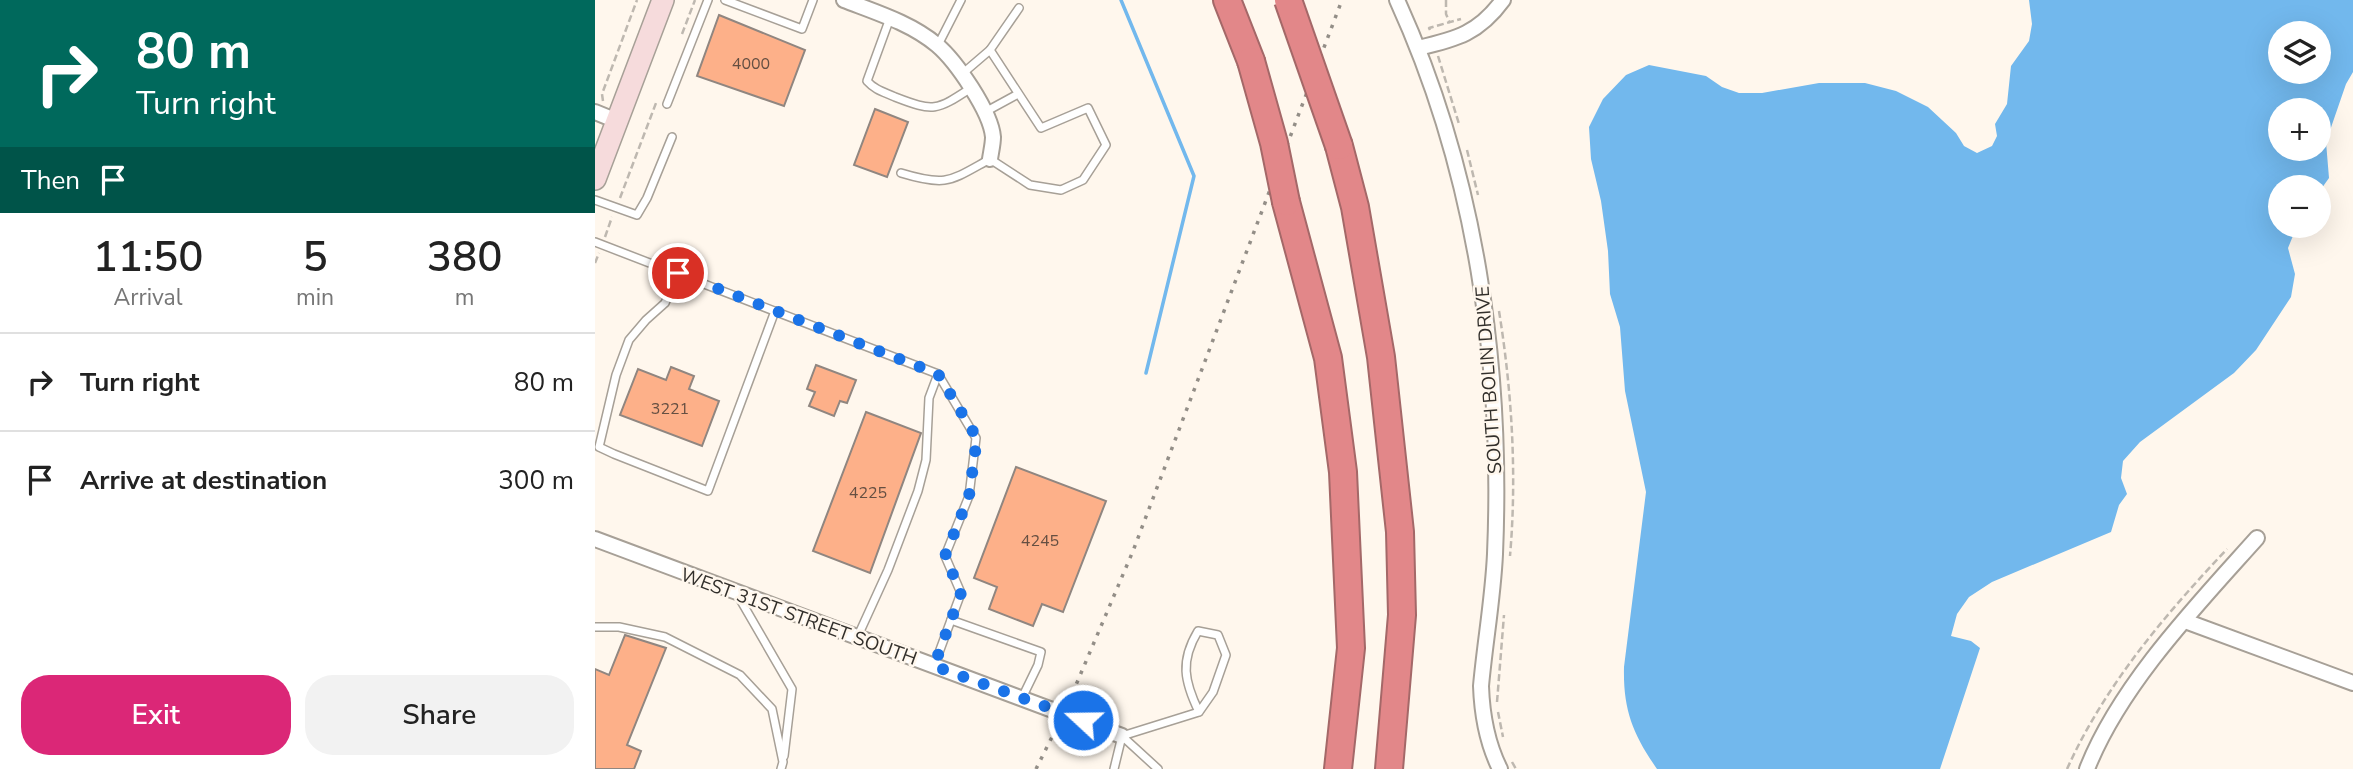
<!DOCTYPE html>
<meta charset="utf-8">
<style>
:root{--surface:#fff;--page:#f2f2f2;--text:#222;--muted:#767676;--line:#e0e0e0;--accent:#db2777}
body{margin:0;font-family:"Nunito Sans",sans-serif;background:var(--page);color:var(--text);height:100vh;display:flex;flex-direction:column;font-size:26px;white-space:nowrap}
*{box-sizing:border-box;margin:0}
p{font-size:23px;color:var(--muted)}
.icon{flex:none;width:38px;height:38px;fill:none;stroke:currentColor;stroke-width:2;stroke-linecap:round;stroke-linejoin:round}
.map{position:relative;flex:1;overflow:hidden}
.drawer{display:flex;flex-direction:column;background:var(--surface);width:595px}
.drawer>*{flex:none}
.top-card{background:#00695c;color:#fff;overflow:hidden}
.buttons{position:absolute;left:1673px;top:21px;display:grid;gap:14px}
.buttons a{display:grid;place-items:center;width:63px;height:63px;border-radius:50%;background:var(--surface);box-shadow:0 7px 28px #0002;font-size:35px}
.pin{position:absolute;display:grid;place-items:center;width:60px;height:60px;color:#fff;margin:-30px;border:4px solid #fff;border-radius:50%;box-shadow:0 2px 7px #0007}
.me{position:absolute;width:77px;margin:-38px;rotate:291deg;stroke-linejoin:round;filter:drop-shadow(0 0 5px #0008)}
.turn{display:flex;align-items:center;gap:24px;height:147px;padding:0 21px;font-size:32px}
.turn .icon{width:91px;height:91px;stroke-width:2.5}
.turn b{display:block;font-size:49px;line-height:60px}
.then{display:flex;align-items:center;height:66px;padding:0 21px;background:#0003;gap:14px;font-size:26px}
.eta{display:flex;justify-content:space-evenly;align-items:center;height:119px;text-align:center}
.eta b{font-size:42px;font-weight:600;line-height:49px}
.action{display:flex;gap:14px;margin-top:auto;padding:14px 21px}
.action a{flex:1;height:80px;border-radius:28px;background:var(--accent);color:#fff;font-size:28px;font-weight:600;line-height:80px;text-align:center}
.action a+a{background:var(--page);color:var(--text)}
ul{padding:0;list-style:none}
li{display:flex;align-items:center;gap:21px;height:98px;padding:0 21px;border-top:2px solid var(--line)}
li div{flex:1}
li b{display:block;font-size:26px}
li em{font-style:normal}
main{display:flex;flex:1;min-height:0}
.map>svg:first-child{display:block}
.water{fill:#72b8ed;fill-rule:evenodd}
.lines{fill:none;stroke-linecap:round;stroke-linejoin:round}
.stream{stroke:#72b8ed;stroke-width:3.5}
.building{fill:#fdb089;stroke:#908680;stroke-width:2}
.lane-casing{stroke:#a7a097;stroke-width:10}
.street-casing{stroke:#a7a097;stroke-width:18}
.secondary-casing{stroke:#a7a097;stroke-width:24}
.highway-casing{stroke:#a46868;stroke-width:30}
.path{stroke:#beb8b0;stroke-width:2.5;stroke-dasharray:7 3.5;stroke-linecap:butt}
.lane{stroke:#fff;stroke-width:7}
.street{stroke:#fff;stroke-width:14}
.secondary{stroke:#f6dbdc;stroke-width:21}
.highway{stroke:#e28789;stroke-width:26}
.rail{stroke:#938e87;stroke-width:3.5;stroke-dasharray:3.5 7;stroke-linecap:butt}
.highway-bridge-casing{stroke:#a46868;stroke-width:30;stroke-linecap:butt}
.highway-bridge{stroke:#e28789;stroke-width:26}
.route{stroke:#1a73e8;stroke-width:12;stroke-dasharray:0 21.6}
.labels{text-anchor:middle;stroke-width:5;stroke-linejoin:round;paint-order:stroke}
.number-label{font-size:16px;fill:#654f42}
.street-label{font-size:19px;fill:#322f2b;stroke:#fff7ed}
</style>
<main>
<section class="drawer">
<div class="top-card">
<div class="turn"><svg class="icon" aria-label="right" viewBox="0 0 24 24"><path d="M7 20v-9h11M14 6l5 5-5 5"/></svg><div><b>80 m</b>Turn right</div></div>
<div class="then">Then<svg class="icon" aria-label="arrive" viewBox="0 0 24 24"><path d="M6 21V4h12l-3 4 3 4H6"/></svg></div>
</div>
<div class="eta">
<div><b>11:50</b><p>Arrival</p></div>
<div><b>5</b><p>min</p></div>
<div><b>380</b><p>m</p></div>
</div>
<ul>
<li><svg class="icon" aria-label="right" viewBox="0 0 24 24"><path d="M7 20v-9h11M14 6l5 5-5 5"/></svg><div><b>Turn right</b></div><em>80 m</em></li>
<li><svg class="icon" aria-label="arrive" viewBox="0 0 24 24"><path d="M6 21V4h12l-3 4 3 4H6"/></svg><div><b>Arrive at destination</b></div><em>300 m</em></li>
</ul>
<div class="action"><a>Exit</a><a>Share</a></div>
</section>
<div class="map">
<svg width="1758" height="769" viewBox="0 0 1758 769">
<rect width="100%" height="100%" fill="#fff7ed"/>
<path class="water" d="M 1434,0 L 1758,0 L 1758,72 L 1751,84 L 1731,142 L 1734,178 L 1724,192 L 1724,187 L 1685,187 L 1685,226 L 1702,226 L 1693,248 L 1700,274 L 1696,297 L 1661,350 L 1639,373 L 1545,442 L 1528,461 L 1526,478 L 1532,494 L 1524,505 L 1516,532 L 1397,582 L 1374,597 L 1362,614 L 1356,636 L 1376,641 L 1385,648 L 1345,769 L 1062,769 C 1038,734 1028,710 1029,667 L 1051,492 L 1030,391 L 1025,327 L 1015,294 L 1013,251 L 1006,201 L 996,159 L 994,127 L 1008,99 L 1031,75 L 1054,65 L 1111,76 L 1127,87 L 1144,93 L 1167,93 L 1224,83 L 1270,83 L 1301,91 L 1333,107 L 1361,133 L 1369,146 L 1382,153 L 1397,146 L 1402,136 L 1400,124 L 1412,104 L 1416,66 L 1434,41 L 1437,24 ZM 1685,33 L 1724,33 L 1724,72 L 1685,72 ZM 1685,110 L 1724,110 L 1724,149 L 1685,149 Z"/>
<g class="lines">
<polyline class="stream" points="526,0 599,176 551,373"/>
</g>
<g class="building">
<polygon points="124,15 210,50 189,106 102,76"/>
<polygon points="280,109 313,122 292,177 259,165"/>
<polygon points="221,365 261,380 252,403 245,401 239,416 214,406 220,392 212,389"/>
<polygon points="76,367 99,376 94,389 124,401 107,446 25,415 43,369 71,380"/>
<polygon points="271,412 326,433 275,573 218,551"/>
<polygon points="421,467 511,501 468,612 447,604 438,626 394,609 402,587 379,578"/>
<polygon points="30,635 71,648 32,745 46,751 39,769 0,769 0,669 14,675"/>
</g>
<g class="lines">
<g class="lane-casing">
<g id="lane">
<polyline points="130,0 207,29 218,0"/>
<path d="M 295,18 L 272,81 C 280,90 289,92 300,97 C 339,112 341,111 376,88"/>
<polyline points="343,45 366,0"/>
<polyline points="395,50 424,8"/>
<polyline points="72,104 113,0"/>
<polyline points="390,112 423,94"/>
<path d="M 306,173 C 352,187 355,181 395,159 L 435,185 L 466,190 L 488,180 L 511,145 L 493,108 L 446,128 L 395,50 L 367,74"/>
<polyline points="0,200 42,215 52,198 77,137"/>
<polyline points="0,242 343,374 381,438 374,496 350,556 366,593 339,666"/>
<polyline points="83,273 70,303 51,320 34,340 21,375 4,447 19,454 113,491 180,311"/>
<polyline points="142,594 197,689 189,756"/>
<polyline points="356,620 446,652 443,665 427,698"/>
<polyline points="0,627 24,627 70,637 145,675 177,709 188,762 186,769"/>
<polyline points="262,638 293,570 323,491 331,460 334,398 343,374"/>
<path d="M 527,736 L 604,712 L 618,692 L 631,655 L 623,635 L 603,631 C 585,661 589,681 604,712"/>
<polyline points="527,736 563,769"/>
<polyline points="519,769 527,736"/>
</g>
</g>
<g class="street-casing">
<g id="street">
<path d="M 249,0 C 280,12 316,23 342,45 C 361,61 396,112 398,137 C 398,144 396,152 395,159"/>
<path d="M 802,0 C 881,173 908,365 900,554 C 898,598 890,642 886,686 C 887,715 892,743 905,769"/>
<path d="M 823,48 C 862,39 884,33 908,0"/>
<polyline points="0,112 22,121"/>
<polyline points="0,539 527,736"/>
<polyline points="1590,621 1758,683"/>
<path d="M 1492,769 C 1525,685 1602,605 1662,538"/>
</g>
</g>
<g class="secondary-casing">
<polyline id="secondary" points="0,179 68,0"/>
</g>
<g class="highway-casing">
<g id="highway">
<polyline points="632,0 656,61"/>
<polyline points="744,146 760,207 786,357 805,532 807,615 794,769"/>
<polyline points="691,202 733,358 748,472 756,648 743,769"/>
</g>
</g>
<g class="path">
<polyline points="851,0 851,14 855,23"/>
<polyline points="835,30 834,28 866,19"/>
<polyline points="87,34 100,0"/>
<polyline points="843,56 864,124"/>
<polyline points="8,101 7,94 42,0"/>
<polyline points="872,150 883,195"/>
<polyline points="25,198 61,103"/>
<polyline points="10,237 17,217"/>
<polyline points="0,263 4,253"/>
<path d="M 904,311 C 917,392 922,475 915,556"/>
<polyline points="902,702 909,615"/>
<polyline points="903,712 908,737"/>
<polyline points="917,762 921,769"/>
<path d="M 1472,769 C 1510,685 1569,616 1632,549"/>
</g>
<use href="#lane" class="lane"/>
<use href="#street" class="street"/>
<use href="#secondary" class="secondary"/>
<use href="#highway" class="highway"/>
<polyline class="rail" points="441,769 469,713 538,551 747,0"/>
<g class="highway-bridge-casing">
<g id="highway-bridge">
<polyline points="693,0 744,146"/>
<polyline points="656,61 679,143 691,202"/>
</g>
</g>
<use href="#highway-bridge" class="highway-bridge"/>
</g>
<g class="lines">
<polyline class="route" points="83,273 343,374 382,438 374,496 350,556 366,593 339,666 488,720"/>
</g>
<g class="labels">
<g class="number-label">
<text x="156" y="69">4000</text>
<text x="75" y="414">3221</text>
<text x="273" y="498">4225</text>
<text x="445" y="546">4245</text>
</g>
<g class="street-label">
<text transform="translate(893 380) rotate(-94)" y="7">SOUTH BOLIN DRIVE</text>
<text transform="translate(204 616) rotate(20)" y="7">WEST 31ST STREET SOUTH</text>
</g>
</g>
</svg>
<div class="buttons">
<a><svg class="icon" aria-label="layers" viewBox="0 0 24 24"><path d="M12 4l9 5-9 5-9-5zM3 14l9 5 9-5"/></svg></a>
<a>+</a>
<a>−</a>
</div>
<div class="pin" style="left:83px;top:273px;background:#d93025"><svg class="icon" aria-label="arrive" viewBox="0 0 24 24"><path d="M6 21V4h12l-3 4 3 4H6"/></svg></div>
<svg class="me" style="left:488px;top:720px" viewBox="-20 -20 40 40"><circle r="17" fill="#1a73e8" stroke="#fff" stroke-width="3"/><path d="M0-11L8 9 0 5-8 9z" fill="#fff"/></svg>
</div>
</main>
